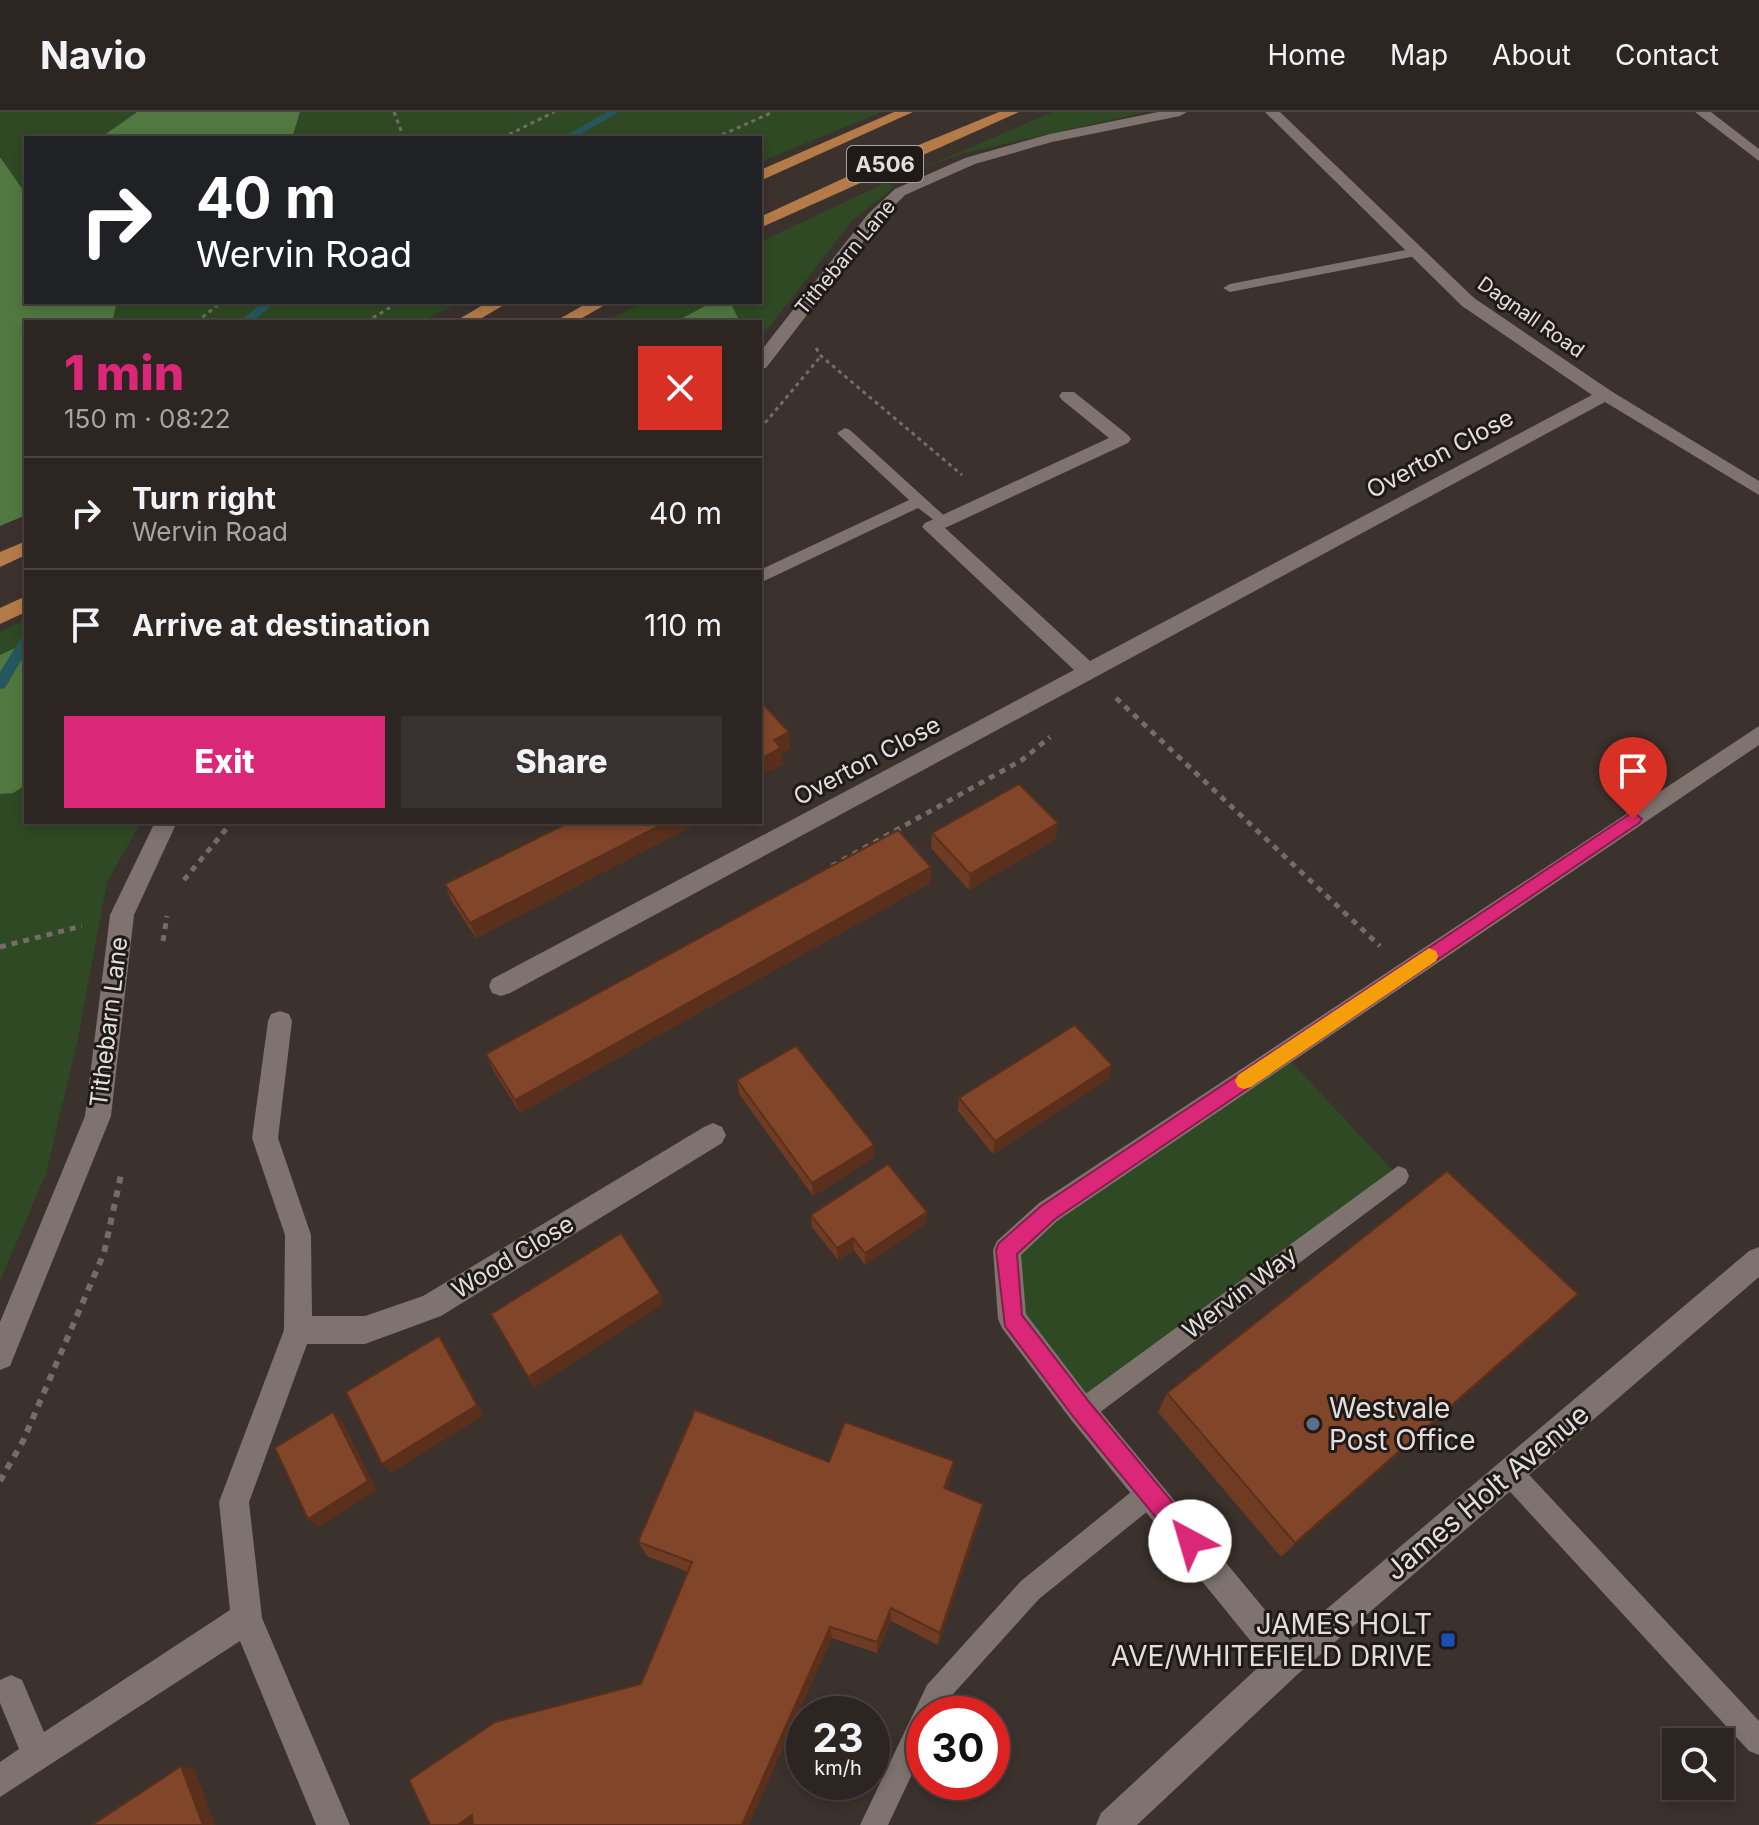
<!DOCTYPE html>
<meta charset="utf-8">
<style>
:root{--surface:#2c2522;--page:#38312f;--text:#f1f3f6;--muted:#a6a5a5;--line:#484240;--accent:#db2777}
body{margin:0;font-family:Inter,sans-serif;background:var(--page);color:var(--text);height:100vh;display:flex;flex-direction:column;font-size:30px;white-space:nowrap}
*{box-sizing:border-box;margin:0}
p{font-size:26px;color:var(--muted)}
.icon{flex:none;width:44px;height:44px;fill:none;stroke:currentColor;stroke-width:2;stroke-linecap:round;stroke-linejoin:round}
.map{position:relative;flex:1;overflow:hidden}
.drawer{position:absolute;left:24px;top:208px;width:738px;height:504px;display:flex;flex-direction:column;background:var(--surface);border-radius:0px;box-shadow:0 4px 12px #0003,0 0 0 2px var(--line)}
.drawer>*{flex:none}
.hud{position:absolute;left:24px;top:24px;width:738px;height:168px;border-radius:0px;box-shadow:0 4px 12px #0003,0 0 0 2px var(--line);background:#202124;color:#fff;overflow:hidden}
.tools{position:absolute;left:1662px;top:1616px;display:grid;gap:16px}
.tools a{display:grid;place-items:center;width:72px;height:72px;border-radius:0px;background:var(--surface);box-shadow:0 4px 12px #0003,0 0 0 2px var(--line);font-size:40px}
.speed{position:absolute;left:786px;top:1584px;display:flex;gap:16px;font-size:40px;font-weight:700;text-align:center}
.speed>*{display:grid;place-content:center;width:104px;height:104px;border-radius:50%;background:var(--surface);box-shadow:0 4px 12px #0003,0 0 0 2px var(--line);line-height:1}
.speed small{font-size:20px;font-weight:400}
.speed .limit{border:12px solid #d22;background:#fff;color:#111}
.pin{position:absolute;display:grid;place-items:center;width:68px;height:68px;color:#fff;margin:-82px -34px;border-radius:50% 50% 50% 0;rotate:-45deg;box-shadow:0 0 8px #0007}
.pin .icon{rotate:45deg}
.me{position:absolute;width:88px;margin:-44px;rotate:321deg;stroke-linejoin:round;filter:drop-shadow(0 0 6px #0008)}
.turn{display:flex;align-items:center;gap:28px;height:168px;padding:0 40px;font-size:36px}
.turn .icon{width:104px;height:104px;stroke-width:2.5}
.turn b{display:block;font-size:56px;line-height:68px}
.round{display:grid;place-items:center;flex:none;width:84px;height:84px;border-radius:0px;background:var(--page)}
.headline{display:flex;align-items:center;justify-content:space-between;height:136px;padding:0 40px}
h1{font-size:48px;font-weight:800;line-height:60px;color:var(--accent)}
.primary-button{display:flex;gap:16px;margin-top:auto;padding:16px 40px}
.primary-button a{flex:1;height:92px;border-radius:0px;background:var(--accent);color:#fff;font-size:32px;font-weight:800;line-height:92px;text-align:center}
.primary-button a+a{background:var(--page);color:var(--text)}
ul{padding:0;list-style:none}
li{display:flex;align-items:center;gap:24px;height:112px;padding:0 40px;border-top:2px solid var(--line)}
li div{flex:1}
li b{display:block;font-size:30px}
li em{font-style:normal}
header{display:flex;align-items:center;gap:48px;box-sizing:border-box;height:112px;padding:0 40px;background:var(--surface);border-bottom:2px solid var(--line)}
header strong{font-size:38px}
nav{display:flex;gap:44px;margin-inline-start:auto;font-size:28px}
.map>svg:first-child{display:block}
.green{fill:#2e4923}
.forest{fill:#517841}
.lines{fill:none;stroke-linecap:round;stroke-linejoin:round}
.stream{fill:#24585d;fill-rule:evenodd}
.path-far2{stroke:#756c68;stroke-width:3;stroke-dasharray:4 4;stroke-linecap:butt}
.path-far1{stroke:#756c68;stroke-width:5;stroke-dasharray:6 6;stroke-linecap:butt}
.path{stroke:#756c68;stroke-width:6;stroke-dasharray:7 7;stroke-linecap:butt}
.lane{fill:#7e736e;fill-rule:evenodd}
.street{fill:#7e736e;fill-rule:evenodd}
.primary{fill:#b47b49;fill-rule:evenodd}
.wall{fill:#6f3b23}
.shaded-wall{fill:#5a301d}
.building{fill:#814529;stroke:#5a301d;stroke-width:2}
.route{fill:#db2777;stroke:#8e194d;stroke-width:2}
.slow{fill:#f59e0b}
.service-dot{fill:#5c6f8a;stroke:#1f1a18;stroke-width:3}
.transit-dot{fill:#1a4fb4;stroke:#1f1a18;stroke-width:3}
.labels{text-anchor:middle;stroke-width:6;stroke-linejoin:round;paint-order:stroke}
.far-street-label{font-size:20px;fill:#e4dedb;stroke:#1f1a18}
.shield{fill:#1f1a18;stroke:#a9a3a0;stroke-width:2}
.shield-label{font-size:22px;font-weight:bold;fill:#e4dedb}
.street-label{font-size:24px;fill:#e4dedb;stroke:#1f1a18}
.near-poi-label{font-size:28px;fill:#e4dedb;stroke:#1f1a18;text-anchor:start}
.near-street-label{font-size:28px;fill:#e4dedb;stroke:#1f1a18}
</style>
<header>
<strong>Navio</strong>
<nav><a>Home</a><a>Map</a><a>About</a><a>Contact</a></nav>
</header>
<div class="map">
<svg width="1759" height="1713" viewBox="0 0 1759 1713">
<rect width="100%" height="100%" fill="#3b312d"/>
<g class="green">
<polygon points="0,0 137,0 100,26 26,26 26,77 23,79 0,44"/>
<polygon points="300,0 882,0 760,50 760,26 292,26"/>
<polygon points="1052,0 1146,0 961,42 911,61"/>
<polygon points="887,70 894,75 852,109 760,227 760,210 605,210 644,190 760,190 760,130"/>
<polygon points="117,190 460,190 420,210 112,210"/>
<polygon points="26,507 26,710 141,710 107,770 78,926 46,1062 0,1169 0,520"/>
<polygon points="1284,942 1398,1064 1082,1299 1012,1207 1007,1138"/>
</g>
<g class="forest">
<polygon points="137,0 300,0 292,26 100,26"/>
<polygon points="0,45 23,78 26,77 26,190 117,190 112,210 26,210 26,403 0,414"/>
<polygon points="713,190 730,190 740,210 675,210"/>
<polygon points="26,531 26,673 13,681 0,682 0,543"/>
</g>
<g class="lines">
<g class="stream">
<polygon points="607,0 619,0 574,26 562,26"/>
<polygon points="264,190 277,190 251,210 238,210"/>
<polygon points="26,524 26,540 5,576 0,577 0,560 21,526"/>
</g>
<g class="path-far2">
<polyline points="394,0 404,26"/>
<polyline points="502,26 554,0"/>
<polyline points="715,26 773,0"/>
<polyline points="196,210 222,190"/>
<polyline points="366,210 399,190"/>
<polyline points="816,236 821,244 962,363"/>
<polyline points="760,317 821,244"/>
</g>
<g class="path-far1">
<polyline points="1116,586 1380,834"/>
<polyline points="832,754 1022,648 1050,625"/>
<polyline points="184,768 232,710"/>
<polyline points="163,829 167,804"/>
<polyline points="0,835 82,814"/>
</g>
<polyline class="path" points="0,1369 23,1329 104,1141 121,1063"/>
<g class="lane">
<polygon points="1416,136 1421,137 1421,143 1230,180 1223,176 1230,172"/>
<polygon points="845,316 850,318 951,410 943,415 918,396 760,471 760,458 909,388 840,324 837,321"/>
<polygon points="1398,1054 1406,1057 1409,1064 1406,1071 1091,1307 1082,1311 1073,1307 1070,1299 1073,1291"/>
<polygon points="1510,1349 1519,1352 1759,1609 1759,1643 1749,1639 1501,1370 1498,1361 1501,1352"/>
<polygon points="1150,1369 1159,1372 1162,1381 1159,1390 1039,1487 945,1591 941,1602 924,1602 924,1637 888,1713 860,1713 927,1573 1021,1469 1141,1372"/>
</g>
<g class="street">
<polygon points="1158,0 1187,0 1180,4 1052,30 975,52 905,83 880,108 766,256 760,257 760,240 868,102 895,77 965,46 1050,22"/>
<polygon points="1265,0 1280,0 1474,186 1611,279 1759,369 1759,383 1605,290 510,881 501,884 492,881 489,874 492,867 1074,558 922,415 925,411 1109,326 1062,288 1059,284 1062,280 1074,280 1128,323 1131,327 1128,331 945,416 1090,549 1592,283 1462,194"/>
<polygon points="1695,0 1711,0 1759,37 1759,49"/>
<polygon points="1759,614 1759,633 1057,1109 1021,1143 1026,1202 1092,1289 1290,1528 1749,1139 1759,1135 1759,1165 1299,1561 1137,1713 1096,1713 1101,1701 1266,1548 1072,1309 1002,1216 998,1207 993,1138 997,1129 1039,1091"/>
<polygon points="155,710 177,710 134,803 111,1004 10,1254 0,1258 0,1210 85,1004 110,803"/>
<polygon points="280,899 289,902 292,909 278,1026 311,1123 312,1204 365,1204 423,1184 704,1015 713,1011 722,1015 726,1023 722,1031 441,1204 365,1232 307,1232 249,1390 262,1506 350,1713 316,1713 240,1529 0,1685 0,1650 19,1637 0,1591 0,1568 11,1563 22,1568 44,1620 230,1498 219,1390 284,1218 285,1123 252,1026 268,909 271,902"/>
</g>
<g class="primary">
<polygon points="894,0 913,0 760,69 760,58"/>
<polygon points="999,0 1019,0 760,116 760,105 892,44"/>
<polygon points="488,190 509,190 475,210 454,210"/>
<polygon points="589,190 610,190 575,210 554,210"/>
<polygon points="26,429 26,443 0,455 0,440"/>
<polygon points="26,484 26,500 0,512 0,496"/>
</g>
</g>
<g class="wall">
<polygon points="570,710 700,710 476,826 451,788 445,772"/>
<polygon points="932,721 1056,727 969,778 931,736"/>
<polygon points="931,755 930,771 520,1001 492,956 486,942"/>
<polygon points="1112,953 1108,967 993,1042 958,999 959,986"/>
<polygon points="737,968 874,1033 874,1046 813,1084 739,982"/>
<polygon points="927,1100 926,1112 865,1153 854,1138 838,1148 812,1115 811,1103"/>
<polygon points="1578,1182 1556,1203 1281,1445 1158,1300 1167,1281"/>
<polygon points="829,1350 951,1366 947,1377 980,1408 938,1533 891,1509 877,1541 832,1526 641,1572 688,1460 647,1444 638,1430"/>
</g>
<g class="shaded-wall">
<polygon points="789,620 790,637 782,641 783,652 760,664 760,647 774,628"/>
<polygon points="667,710 700,710 476,826 470,811"/>
<polygon points="1058,711 1056,727 969,778 970,762"/>
<polygon points="931,755 930,771 520,1001 515,988"/>
<polygon points="1112,953 1108,967 993,1042 995,1029"/>
<polygon points="874,1033 874,1046 813,1084 812,1071"/>
<polygon points="927,1100 926,1112 865,1153 865,1141"/>
<polygon points="853,1126 854,1138 838,1148 837,1136"/>
<polygon points="660,1181 664,1192 534,1276 528,1265"/>
<polygon points="1578,1182 1556,1203 1281,1445 1295,1431"/>
<polygon points="439,1224 447,1235 484,1303 391,1361 382,1352"/>
<polygon points="333,1300 343,1310 377,1378 319,1415 308,1407"/>
<polygon points="954,1349 951,1366 942,1392 944,1376"/>
<polygon points="983,1392 980,1408 938,1533 940,1521"/>
<polygon points="891,1496 891,1509 877,1541 877,1530"/>
<polygon points="830,1515 832,1526 749,1713 742,1713"/>
<polygon points="181,1654 195,1658 215,1713 203,1713"/>
<polygon points="472,1703 481,1713 458,1713"/>
</g>
<g class="building">
<polygon points="760,589 789,620 774,628 781,636 760,647"/>
<polygon points="1019,672 1058,711 970,762 932,721"/>
<polygon points="570,710 667,710 470,811 445,772"/>
<polygon points="898,718 931,755 515,988 486,942"/>
<polygon points="1075,913 1112,953 995,1029 959,986"/>
<polygon points="796,934 874,1033 812,1071 737,968"/>
<polygon points="888,1052 927,1100 865,1141 853,1126 837,1136 811,1103"/>
<polygon points="1447,1059 1578,1182 1295,1431 1167,1281"/>
<polygon points="621,1121 660,1181 528,1265 491,1202"/>
<polygon points="439,1224 477,1293 382,1352 346,1280"/>
<polygon points="695,1298 829,1350 845,1310 954,1349 944,1376 983,1392 940,1521 891,1496 877,1530 830,1515 742,1713 473,1713 472,1703 458,1713 430,1713 409,1668 495,1610 641,1572 692,1450 638,1430"/>
<polygon points="333,1300 368,1369 308,1407 275,1336"/>
<polygon points="181,1654 203,1713 92,1713"/>
</g>
<polygon class="route" points="1633,700 1642,707 1639,711 1055,1107 1017,1142 1022,1203 1090,1291 1198,1421 1201,1429 1198,1437 1190,1441 1182,1437 1075,1307 1005,1214 996,1138 999,1131 1041,1094"/>
<polygon class="slow" points="1429,836 1436,839 1438,844 1436,849 1251,975 1244,977 1238,975 1235,969 1238,963"/>
<circle class="service-dot" cx="1313" cy="1312" r="8"/>
<rect class="transit-dot" x="1440" y="1520" width="16" height="16" rx="4"/>
<g class="labels">
<g class="far-street-label">
<text transform="translate(845 145) rotate(-50)" y="7">Tithebarn Lane</text>
<text transform="translate(1531 205) rotate(35)" y="7">Dagnall Road</text>
</g>
<rect class="shield" x="847" y="34" width="76" height="36" rx="6"/>
<g class="shield-label">
<text x="885" y="60">A506</text>
</g>
<g class="street-label">
<text transform="translate(1440 342) rotate(-28)" y="8">Overton Close</text>
<text transform="translate(867 649) rotate(-28)" y="8">Overton Close</text>
<text transform="translate(109 910) rotate(-83)" y="8">Tithebarn Lane</text>
<text transform="translate(513 1145) rotate(-31)" y="8">Wood Close</text>
<text transform="translate(1240 1181) rotate(-37)" y="8">Wervin Way</text>
</g>
<g class="near-poi-label">
<text x="1329" y="1306">Westvale<tspan x="1329" dy="32">Post Office</tspan></text>
<text x="1432" y="1522" text-anchor="end">JAMES HOLT<tspan x="1432" dy="32">AVE/WHITEFIELD DRIVE</tspan></text>
</g>
<g class="near-street-label">
<text transform="translate(1487 1380) rotate(-40)" y="10">James Holt Avenue</text>
</g>
</g>
</svg>
<div class="tools">
<a><svg class="icon" aria-label="search" viewBox="0 0 24 24"><circle cx="10" cy="10" r="6"/><path d="M15 15l6 6"/></svg></a>
</div>
<div class="speed"><div>23<small>km/h</small></div><div class="limit">30</div></div>
<div class="pin" style="left:1633px;top:707px;background:#d93025"><svg class="icon" aria-label="arrive" viewBox="0 0 24 24"><path d="M6 21V4h12l-3 4 3 4H6"/></svg></div>
<svg class="me" style="left:1190px;top:1429px" viewBox="-20 -20 40 40"><circle r="19" fill="#fff"/><path d="M0-13L10 11 0 6-10 11z" fill="#db2777"/></svg>
<div class="hud">
<div class="turn"><svg class="icon" aria-label="right" viewBox="0 0 24 24"><path d="M7 20v-9h11M14 6l5 5-5 5"/></svg><div><b>40 m</b>Wervin Road</div></div>
</div>
<section class="drawer">
<div class="headline"><div><h1>1 min</h1><p>150 m · 08:22</p></div><a class="round" style="background:#d93025;color:#fff"><svg class="icon" aria-label="close" viewBox="0 0 24 24"><path d="M6 6l12 12M18 6L6 18"/></svg></a></div>
<ul>
<li><svg class="icon" aria-label="right" viewBox="0 0 24 24"><path d="M7 20v-9h11M14 6l5 5-5 5"/></svg><div><b>Turn right</b><p>Wervin Road</p></div><em>40 m</em></li>
<li><svg class="icon" aria-label="arrive" viewBox="0 0 24 24"><path d="M6 21V4h12l-3 4 3 4H6"/></svg><div><b>Arrive at destination</b></div><em>110 m</em></li>
</ul>
<div class="primary-button"><a>Exit</a><a>Share</a></div>
</section>
</div>
